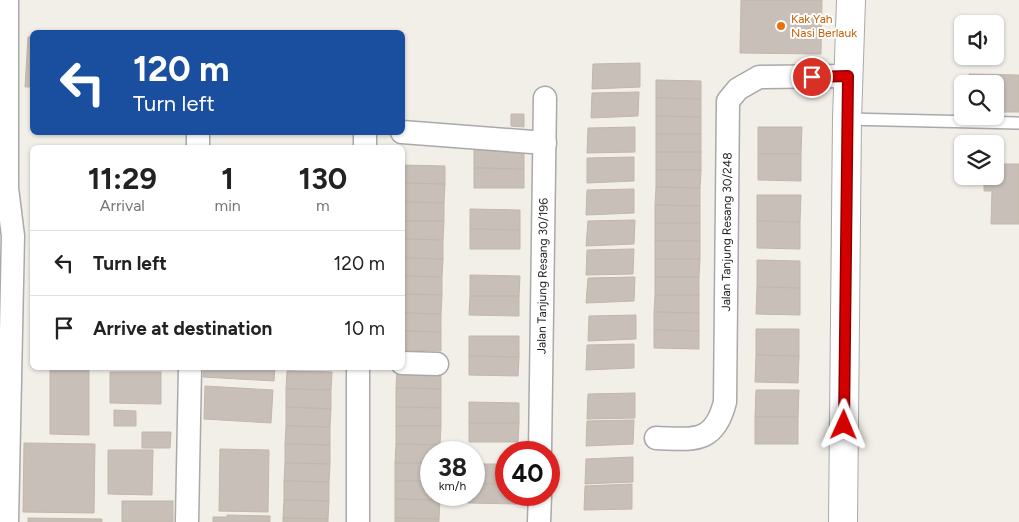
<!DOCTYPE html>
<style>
:root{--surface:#fff;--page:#f2f2f2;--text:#222;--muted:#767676;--line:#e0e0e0}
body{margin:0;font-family:Figtree,sans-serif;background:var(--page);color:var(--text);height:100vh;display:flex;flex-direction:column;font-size:19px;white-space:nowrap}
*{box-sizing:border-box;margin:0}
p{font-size:16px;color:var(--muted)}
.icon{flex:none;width:28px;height:28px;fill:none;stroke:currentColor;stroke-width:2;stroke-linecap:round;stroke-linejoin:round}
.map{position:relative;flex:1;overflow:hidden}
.drawer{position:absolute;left:30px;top:145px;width:375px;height:225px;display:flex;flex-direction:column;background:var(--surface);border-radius:8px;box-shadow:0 1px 4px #0004}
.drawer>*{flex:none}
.top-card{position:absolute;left:30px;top:30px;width:375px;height:105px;border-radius:8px;box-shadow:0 1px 4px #0004;background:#1a4fa0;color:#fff;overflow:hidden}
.fabs{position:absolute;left:954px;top:15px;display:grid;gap:10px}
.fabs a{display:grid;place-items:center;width:50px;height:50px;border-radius:8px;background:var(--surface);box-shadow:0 1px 4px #0004;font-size:25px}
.speed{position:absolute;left:420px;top:441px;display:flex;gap:10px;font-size:25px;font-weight:700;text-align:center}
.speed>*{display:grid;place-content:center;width:65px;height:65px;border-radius:50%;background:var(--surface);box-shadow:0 1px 4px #0004;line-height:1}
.speed small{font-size:12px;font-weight:400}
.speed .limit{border:8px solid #d22;background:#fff;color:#111}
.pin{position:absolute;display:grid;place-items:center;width:42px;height:42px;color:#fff;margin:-21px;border:2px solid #fff;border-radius:50%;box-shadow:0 1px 5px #0007}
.me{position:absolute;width:55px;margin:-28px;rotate:1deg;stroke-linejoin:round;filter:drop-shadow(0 0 4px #0008)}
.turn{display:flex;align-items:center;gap:18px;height:105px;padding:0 20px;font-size:22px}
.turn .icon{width:65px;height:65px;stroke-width:2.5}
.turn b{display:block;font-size:35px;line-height:42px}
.eta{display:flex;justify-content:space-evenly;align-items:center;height:85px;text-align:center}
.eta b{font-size:30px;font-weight:700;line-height:35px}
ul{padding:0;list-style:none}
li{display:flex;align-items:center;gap:15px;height:65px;padding:0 20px;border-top:1px solid var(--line)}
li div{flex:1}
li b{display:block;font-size:19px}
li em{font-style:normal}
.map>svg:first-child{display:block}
.building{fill:#c7bfb8;stroke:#c4b6ab}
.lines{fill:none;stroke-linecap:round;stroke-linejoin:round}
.service-casing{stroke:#a9a9a9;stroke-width:14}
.minor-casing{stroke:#a9a9a9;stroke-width:25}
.tertiary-casing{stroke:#a9a9a9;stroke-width:30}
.service{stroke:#fff;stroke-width:11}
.minor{stroke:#fff;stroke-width:22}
.tertiary{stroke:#fff;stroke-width:28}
.route-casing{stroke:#8a0000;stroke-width:12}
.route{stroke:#d40000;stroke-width:9}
.food-dot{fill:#e8710a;stroke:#fff;stroke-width:2}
.labels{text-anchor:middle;stroke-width:4;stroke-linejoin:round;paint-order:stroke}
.food-label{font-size:12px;fill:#c56008;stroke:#fff;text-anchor:start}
.street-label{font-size:12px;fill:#222;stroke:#fff}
</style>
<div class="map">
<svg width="1019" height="522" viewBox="0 0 1019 522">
<rect width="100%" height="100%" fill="#f2efe9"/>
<g class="building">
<polygon points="741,0 822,0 821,54 740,53"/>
<polygon points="28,37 32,37 32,87 25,87"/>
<polygon points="640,63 640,87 592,89 593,64"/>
<polygon points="969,74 1019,75 1019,112 995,112 995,84 969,84"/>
<polygon points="656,80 701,81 701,99 656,98"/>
<polygon points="639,92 638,116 591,118 592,93"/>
<polygon points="656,98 701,99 701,117 656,116"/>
<polygon points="511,114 524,114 524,127 511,126"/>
<polygon points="656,116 701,117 701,134 656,134"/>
<polygon points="635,127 635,152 587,153 588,128"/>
<polygon points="758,127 802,127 801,154 758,154"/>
<rect x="656" y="134" width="45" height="18"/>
<polygon points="291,146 336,147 336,148 291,148"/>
<polygon points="474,148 524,149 524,169 474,168"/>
<rect x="656" y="152" width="45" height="18"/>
<polygon points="758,154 801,154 801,181 758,180"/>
<polygon points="634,157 634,181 587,183 587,158"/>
<polygon points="995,164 1019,164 1019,224 991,224 992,191 984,191 984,176 995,176"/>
<polygon points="402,165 445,166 445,184 402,183"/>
<polygon points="474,168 524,169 524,188 474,188"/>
<polygon points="656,170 701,170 700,188 656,187"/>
<polygon points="402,183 445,184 444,203 402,202"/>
<polygon points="656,187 700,188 700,206 655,205"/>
<polygon points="634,189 634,213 586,215 587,190"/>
<polygon points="757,195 801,195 800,222 757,221"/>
<polygon points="402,202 444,203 444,221 402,221"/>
<polygon points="655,205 700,206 700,223 655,223"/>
<polygon points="470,209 520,210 520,230 470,229"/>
<polygon points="635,220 634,244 586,246 588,221"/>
<polygon points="402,221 444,221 443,240 402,239"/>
<polygon points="757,221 800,222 800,249 757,248"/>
<rect x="655" y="223" width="45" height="18"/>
<polygon points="470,229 520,230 520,249 470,249"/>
<polygon points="402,239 443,240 443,259 402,258"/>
<rect x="655" y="241" width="45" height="18"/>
<polygon points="634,249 633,274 586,275 587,250"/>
<polygon points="402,258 443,259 442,277 402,276"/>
<polygon points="655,259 700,259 699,277 655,277"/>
<polygon points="757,260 800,261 800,288 757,287"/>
<polygon points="470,275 520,276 519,296 470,296"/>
<polygon points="402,276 442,277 442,295 402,294"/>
<polygon points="635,277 634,301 586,303 588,278"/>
<rect x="655" y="277" width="44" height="18"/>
<polygon points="757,287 800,288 800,315 756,314"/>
<polygon points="402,294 442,295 441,314 402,313"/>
<polygon points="655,295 699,295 699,313 654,312"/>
<polygon points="470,296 519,296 519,316 469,315"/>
<polygon points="654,312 699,313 699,331 654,330"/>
<polygon points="402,313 441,314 441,332 402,331"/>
<polygon points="636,315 636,339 588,341 589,316"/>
<polygon points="756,329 799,329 799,356 756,355"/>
<polygon points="654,330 699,331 699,349 654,348"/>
<polygon points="402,331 441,332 441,351 402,350"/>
<polygon points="469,336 519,336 519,357 469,356"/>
<polygon points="634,344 634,368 586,370 587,345"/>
<polygon points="756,355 799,356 798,383 755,382"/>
<polygon points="469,356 519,357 518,376 469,375"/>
<polygon points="50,368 89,368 89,435 50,434"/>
<polygon points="204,368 275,368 274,381 203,377"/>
<polygon points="397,370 441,371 441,389 396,388"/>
<polygon points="287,371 332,372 331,390 286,389"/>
<polygon points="110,372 161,372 161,404 110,403"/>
<polygon points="205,386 273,390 271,423 204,419"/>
<polygon points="396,388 441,389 441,408 396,407"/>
<polygon points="286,389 331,390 331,409 286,407"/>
<polygon points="756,390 799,390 798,417 755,417"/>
<polygon points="635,393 635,418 587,419 588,394"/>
<polygon points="469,402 519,403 519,423 469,423"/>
<polygon points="286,407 331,409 330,427 286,426"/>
<polygon points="396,407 441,408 441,426 396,426"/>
<polygon points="114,410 136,411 136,426 114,426"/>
<rect x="755" y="417" width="43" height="27"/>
<polygon points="634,420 633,444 586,446 587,421"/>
<polygon points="469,423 519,423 518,442 469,442"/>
<polygon points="286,426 330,427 330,445 285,444"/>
<polygon points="396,426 441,426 440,445 396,444"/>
<polygon points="142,432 171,432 170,448 142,448"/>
<polygon points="24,443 95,444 94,513 23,512"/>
<polygon points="285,444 330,445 330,464 285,463"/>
<polygon points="396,444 440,445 440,452 431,452 431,463 395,463"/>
<polygon points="220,449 269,450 268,512 219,511"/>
<polygon points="108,450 153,450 152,495 108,494"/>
<polygon points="633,457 633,482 585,484 586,459"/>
<polygon points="285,463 330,464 329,482 284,481"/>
<rect x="395" y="463" width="36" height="18"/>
<rect x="474" y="464" width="32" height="20"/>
<polygon points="284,481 329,482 329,501 284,500"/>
<polygon points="395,481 431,481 431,495 440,495 440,500 395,499"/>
<polygon points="474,484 506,484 506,495 518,495 517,504 468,503 468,495 474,495"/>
<polygon points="632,484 632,509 584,510 585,486"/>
<polygon points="395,499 440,500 439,519 395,518"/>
<polygon points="284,500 329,501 328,519 283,518"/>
<rect x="122" y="501" width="51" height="21"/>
<polygon points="227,515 270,516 270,522 213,522 213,517 227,517"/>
<polygon points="28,518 102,519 102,522 28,522"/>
<polygon points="283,518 328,519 328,522 283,522"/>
<polygon points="395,518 439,519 439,522 395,522"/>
</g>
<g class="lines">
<g class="service-casing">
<polyline id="service" points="847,119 1017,123"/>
</g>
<g class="minor-casing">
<g id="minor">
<polyline points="7,0 7,188 13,236 7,522"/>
<polyline points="402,132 545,143"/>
<polyline points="198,148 198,132"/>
<polyline points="365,148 365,132"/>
<polyline points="402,363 437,364"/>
<path id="s1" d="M 656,438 C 693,439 714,445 725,402 L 728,101 L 738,89 L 759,77 L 848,76"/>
<path id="s2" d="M 540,452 L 545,98"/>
<polyline points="187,522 190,368"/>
<polyline points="358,522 358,368"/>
<polyline points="539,522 540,495"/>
</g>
</g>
<g class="tertiary-casing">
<polyline id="tertiary" points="843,522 847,119 851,0"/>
</g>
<use href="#service" class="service"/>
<use href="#minor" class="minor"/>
<use href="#tertiary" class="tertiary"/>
</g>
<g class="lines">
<g class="route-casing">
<polyline id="route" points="812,77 848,76 844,425"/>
</g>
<use href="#route" class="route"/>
</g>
<circle class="food-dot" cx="781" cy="26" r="5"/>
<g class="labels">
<g class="food-label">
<text x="791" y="23">Kak Yah<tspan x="791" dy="14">Nasi Berlauk</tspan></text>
</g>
<g class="street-label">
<text dy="4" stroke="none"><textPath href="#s1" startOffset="259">Jalan Tanjung Resang 30/248</textPath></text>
<text dy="4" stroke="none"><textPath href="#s2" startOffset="176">Jalan Tanjung Resang 30/196</textPath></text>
</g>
</g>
</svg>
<div class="fabs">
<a><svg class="icon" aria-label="sound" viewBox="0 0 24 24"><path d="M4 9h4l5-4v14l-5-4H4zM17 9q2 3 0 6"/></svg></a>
<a><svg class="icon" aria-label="search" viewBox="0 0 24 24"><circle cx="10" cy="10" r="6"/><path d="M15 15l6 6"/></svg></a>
<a><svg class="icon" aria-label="layers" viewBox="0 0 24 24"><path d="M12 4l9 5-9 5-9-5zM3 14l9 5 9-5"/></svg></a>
</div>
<div class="speed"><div>38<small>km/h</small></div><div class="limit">40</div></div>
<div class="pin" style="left:812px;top:77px;background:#d93025"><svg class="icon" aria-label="arrive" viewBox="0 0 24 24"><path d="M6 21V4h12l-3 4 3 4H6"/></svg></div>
<svg class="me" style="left:844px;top:425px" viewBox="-20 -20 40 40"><path d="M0-17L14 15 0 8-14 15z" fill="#d40000" stroke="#fff" stroke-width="4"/></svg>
<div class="top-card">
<div class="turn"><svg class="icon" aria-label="left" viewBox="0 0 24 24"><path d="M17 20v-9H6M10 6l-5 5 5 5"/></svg><div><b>120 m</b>Turn left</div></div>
</div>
<section class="drawer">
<div class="eta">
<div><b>11:29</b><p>Arrival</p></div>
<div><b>1</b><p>min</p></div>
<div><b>130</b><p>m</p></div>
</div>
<ul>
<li><svg class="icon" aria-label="left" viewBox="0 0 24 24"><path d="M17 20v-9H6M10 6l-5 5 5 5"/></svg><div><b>Turn left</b></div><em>120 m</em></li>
<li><svg class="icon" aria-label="arrive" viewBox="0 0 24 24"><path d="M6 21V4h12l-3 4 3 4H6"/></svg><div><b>Arrive at destination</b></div><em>10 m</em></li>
</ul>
</section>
</div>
